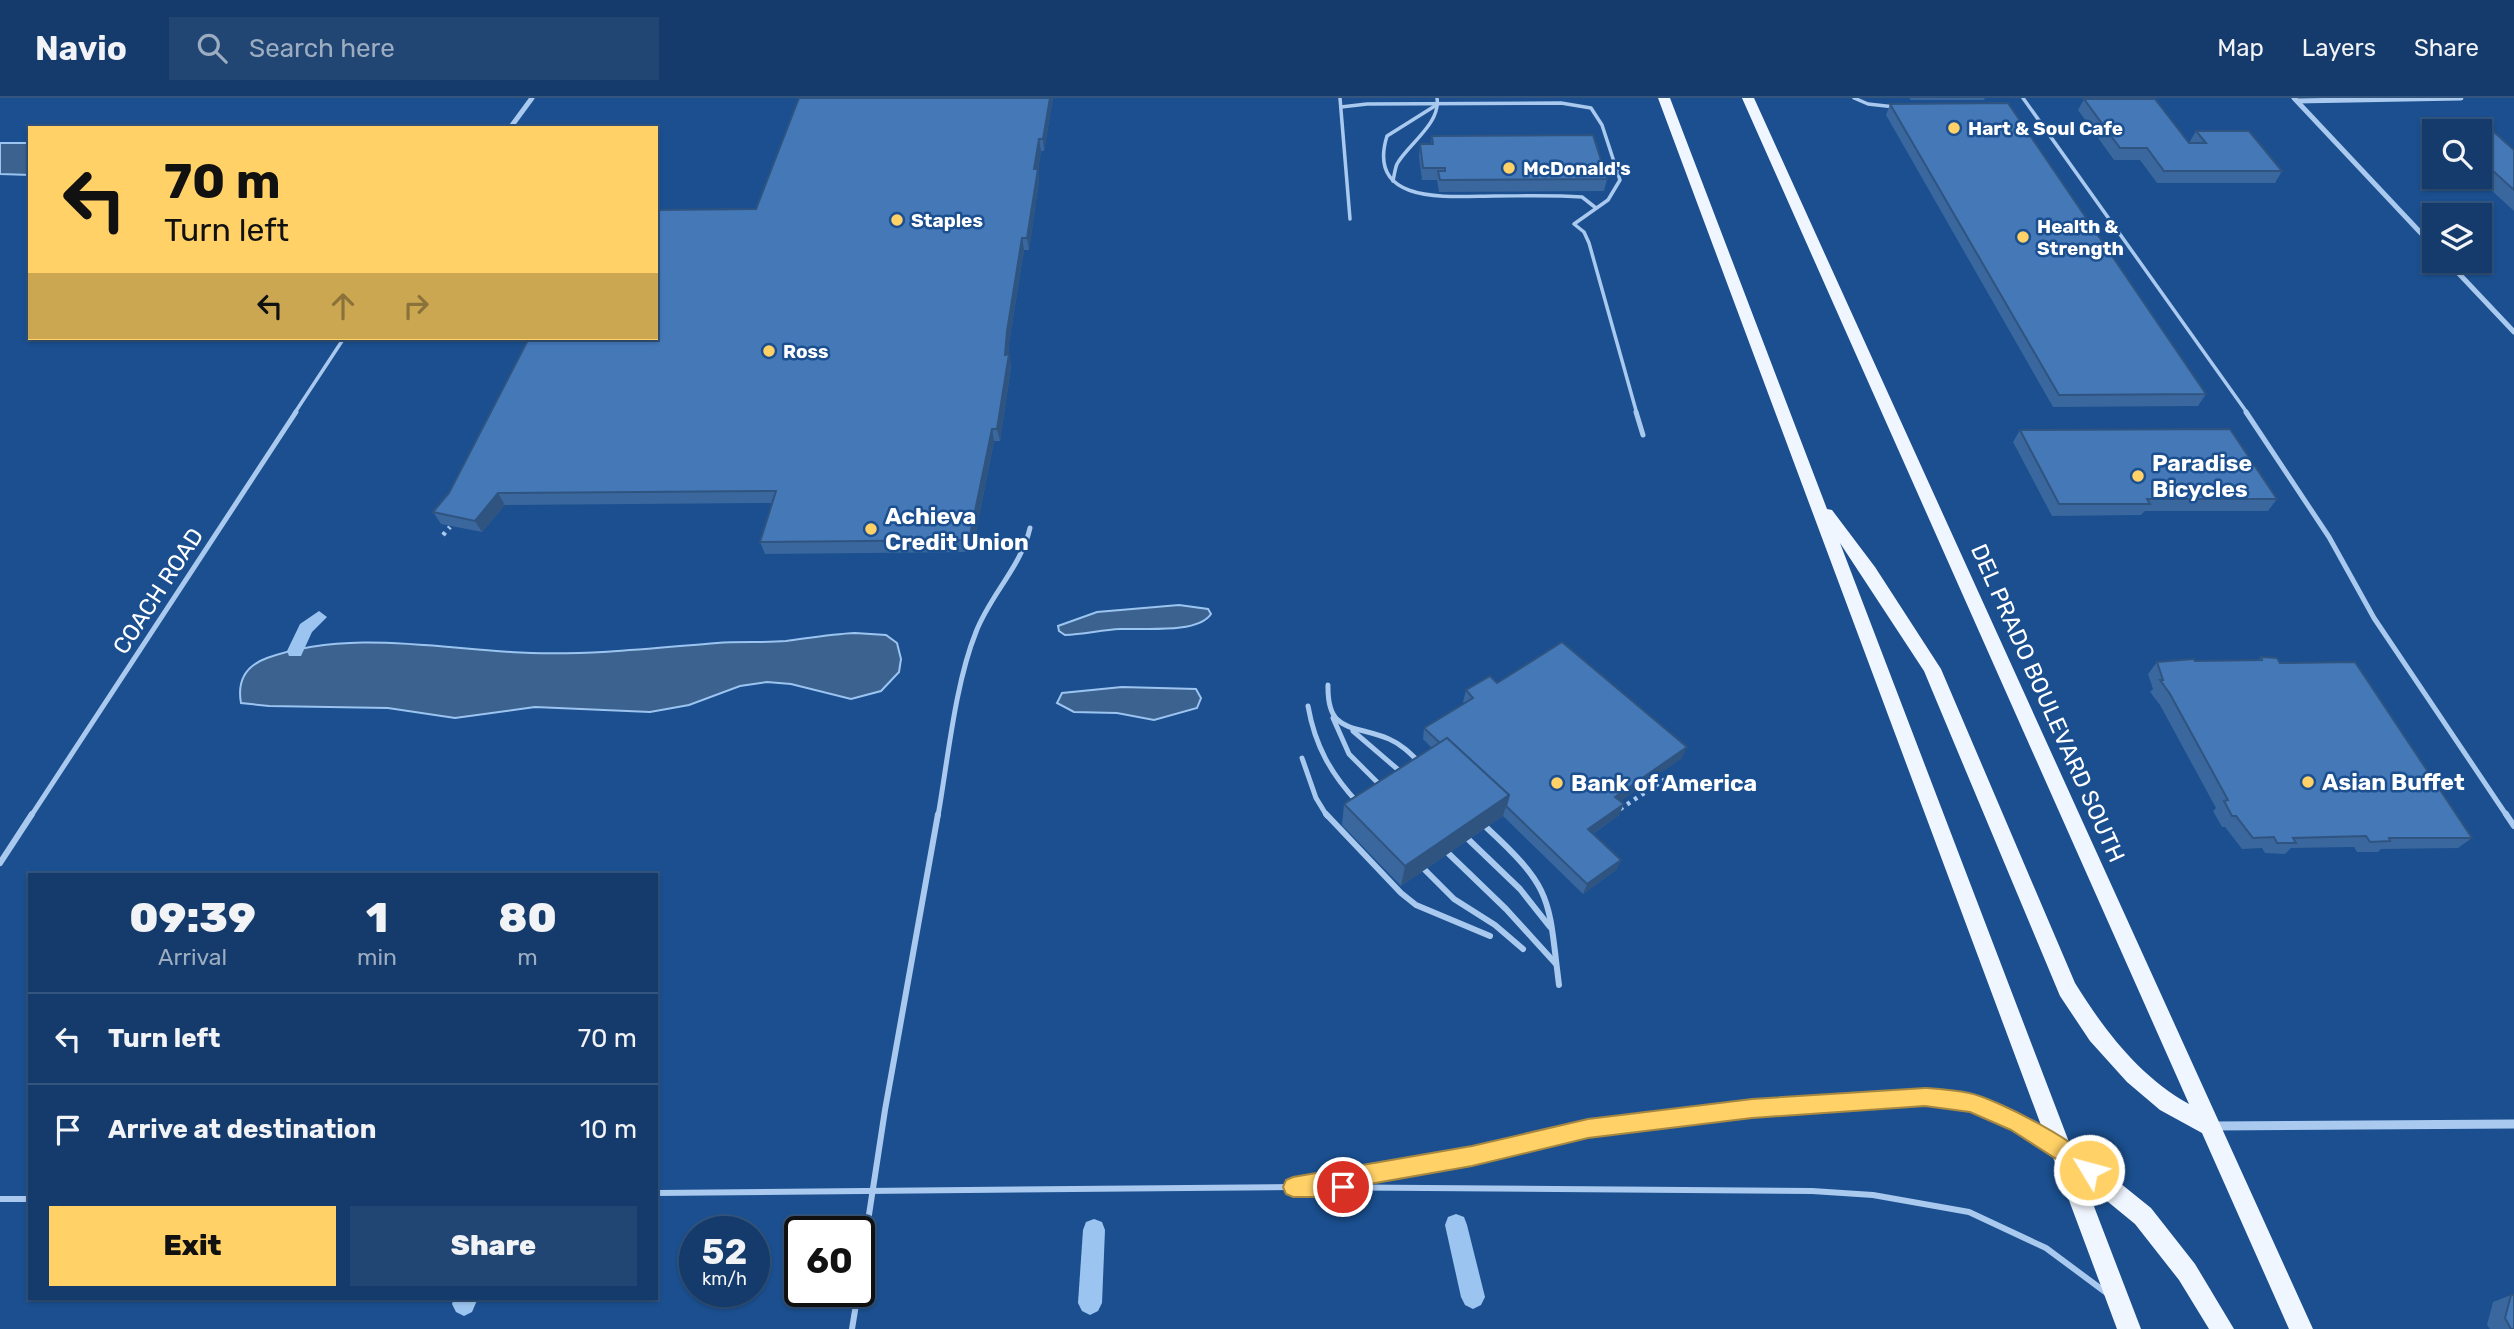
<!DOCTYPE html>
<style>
:root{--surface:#143b6b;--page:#214673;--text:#f1f3f6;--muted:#9dadc1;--line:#33557e;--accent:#ffd166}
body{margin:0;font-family:Rubik,sans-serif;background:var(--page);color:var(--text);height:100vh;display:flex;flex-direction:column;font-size:26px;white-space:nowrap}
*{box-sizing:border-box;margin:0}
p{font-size:23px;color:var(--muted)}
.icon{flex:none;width:38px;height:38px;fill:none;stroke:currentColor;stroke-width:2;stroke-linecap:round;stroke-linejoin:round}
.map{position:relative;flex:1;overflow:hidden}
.panel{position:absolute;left:28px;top:775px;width:630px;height:427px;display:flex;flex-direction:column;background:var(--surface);border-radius:0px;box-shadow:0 2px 5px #0004,0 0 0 2px var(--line)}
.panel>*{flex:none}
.guide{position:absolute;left:28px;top:28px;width:630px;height:214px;border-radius:0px;box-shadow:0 2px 5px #0004,0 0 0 2px var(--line);background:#ffd166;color:#111;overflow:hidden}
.tools{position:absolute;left:2422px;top:21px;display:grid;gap:14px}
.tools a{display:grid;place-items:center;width:70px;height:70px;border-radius:0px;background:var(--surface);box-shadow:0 2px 5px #0004,0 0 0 2px var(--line);font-size:35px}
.speed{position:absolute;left:679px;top:1118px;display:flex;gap:14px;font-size:35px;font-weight:700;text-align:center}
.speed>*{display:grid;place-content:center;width:91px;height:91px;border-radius:50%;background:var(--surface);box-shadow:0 2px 5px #0004,0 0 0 2px var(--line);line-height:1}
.speed small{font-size:18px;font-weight:400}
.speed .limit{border:4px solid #111;border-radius:10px;background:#fff;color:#111}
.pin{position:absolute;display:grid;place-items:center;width:60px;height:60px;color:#fff;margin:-30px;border:4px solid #fff;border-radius:50%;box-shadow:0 2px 7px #0007}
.me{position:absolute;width:77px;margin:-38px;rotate:307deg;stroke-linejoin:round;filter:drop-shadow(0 0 5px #0008)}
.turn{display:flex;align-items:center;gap:24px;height:147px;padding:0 21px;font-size:32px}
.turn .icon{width:91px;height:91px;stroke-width:2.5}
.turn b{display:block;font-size:49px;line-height:60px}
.lanes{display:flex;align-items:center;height:66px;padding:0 21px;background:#0003;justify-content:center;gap:35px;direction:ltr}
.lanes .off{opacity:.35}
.eta{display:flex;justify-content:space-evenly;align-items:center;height:119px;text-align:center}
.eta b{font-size:42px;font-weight:800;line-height:49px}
.cta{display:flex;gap:14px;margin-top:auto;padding:14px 21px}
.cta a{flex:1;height:80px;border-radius:0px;background:var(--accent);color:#111;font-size:28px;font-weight:800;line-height:80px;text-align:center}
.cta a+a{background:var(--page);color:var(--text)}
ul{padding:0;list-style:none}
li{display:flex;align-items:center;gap:21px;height:91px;padding:0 21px;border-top:2px solid var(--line)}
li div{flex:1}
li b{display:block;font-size:26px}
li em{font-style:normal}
header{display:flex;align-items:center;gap:42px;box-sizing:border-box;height:98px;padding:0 35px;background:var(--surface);border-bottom:2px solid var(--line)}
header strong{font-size:33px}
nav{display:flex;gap:38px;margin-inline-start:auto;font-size:24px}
.search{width:490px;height:63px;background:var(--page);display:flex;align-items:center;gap:18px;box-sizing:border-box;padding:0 24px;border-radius:0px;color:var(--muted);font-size:26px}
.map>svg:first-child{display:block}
.water{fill:#3c6290;stroke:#9cc4f0;stroke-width:2}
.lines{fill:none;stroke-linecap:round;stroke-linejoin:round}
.stream{fill:#9cc4f0;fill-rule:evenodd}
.path{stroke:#a9c9ee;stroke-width:4.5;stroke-dasharray:3.5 5;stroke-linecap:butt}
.service-far2{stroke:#a9c9ee;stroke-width:3.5}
.service-far1{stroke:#a9c9ee;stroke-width:5}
.service{stroke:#a9c9ee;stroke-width:6}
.minor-far1{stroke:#a9c9ee;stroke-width:5}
.minor{stroke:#a9c9ee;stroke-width:9}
.primary{fill:#f0f6ff;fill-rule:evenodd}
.wall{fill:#3a679d}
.shaded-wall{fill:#305480}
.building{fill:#4478b7;stroke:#305480;stroke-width:2}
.route{fill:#ffd166;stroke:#a68842;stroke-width:2}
.poi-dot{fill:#ffd166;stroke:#1b4f8f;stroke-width:2.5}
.labels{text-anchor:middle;stroke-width:5;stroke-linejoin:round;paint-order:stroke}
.far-poi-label{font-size:19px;font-weight:bold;fill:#fff;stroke:#1b4f8f;text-anchor:start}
.poi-label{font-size:23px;font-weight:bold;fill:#fff;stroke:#1b4f8f;text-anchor:start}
.street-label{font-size:23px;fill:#fff;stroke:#1b4f8f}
</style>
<header>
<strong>Navio</strong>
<div class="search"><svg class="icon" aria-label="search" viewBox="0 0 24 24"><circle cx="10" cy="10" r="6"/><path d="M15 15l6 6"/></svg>Search here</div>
<nav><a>Map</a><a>Layers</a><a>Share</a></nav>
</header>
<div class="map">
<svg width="2514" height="1231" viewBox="0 0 2514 1231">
<rect width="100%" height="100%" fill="#1b4f8f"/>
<g class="water">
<polygon points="0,45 30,45 30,77 0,76"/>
<path d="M 1179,507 L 1208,511 L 1211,516 C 1198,536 1143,530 1120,531 C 1102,532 1084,536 1065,537 L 1059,533 L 1058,528 L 1097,514 Z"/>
<path d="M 855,535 L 886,537 L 897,545 L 901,561 L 899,574 L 881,593 L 851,601 L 791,586 L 767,584 L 740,588 L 689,607 L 650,614 L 535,609 L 455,620 L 388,610 L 269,608 L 241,605 C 237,583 245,568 267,560 C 352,530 444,552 531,555 C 593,557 655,550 717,545 C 740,543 763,545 786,543 C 809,540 831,536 855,535 Z"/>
<polygon points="1122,589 1196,591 1201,600 1197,610 1154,622 1117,615 1074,614 1057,605 1062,595"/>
</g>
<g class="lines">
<g class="stream">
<polygon points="319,513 327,519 312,534 301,558 289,558 287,553 300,526"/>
<polygon points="1456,1116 1464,1119 1467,1127 1485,1199 1481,1207 1473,1211 1465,1207 1461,1199 1445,1127 1448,1119"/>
<polygon points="1094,1121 1102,1124 1105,1132 1102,1205 1098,1213 1090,1217 1082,1213 1078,1205 1083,1132 1086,1124"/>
<polygon points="454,1200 478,1200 472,1214 464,1218 456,1214 452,1206"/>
</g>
<g class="path">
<polyline points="443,437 450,429"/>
<polyline points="1620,711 1664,682 1672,691"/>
</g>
<g class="service-far2">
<polyline points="1340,0 1350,121"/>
<polyline points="1854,0 1868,6 1895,9"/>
<polyline points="2023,0 2248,316"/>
<path d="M 1438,6 L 1387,38 C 1365,109 1453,98 1495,98 C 1524,98 1553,97 1582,99 L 1596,110"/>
<polyline points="1341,9 1367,6 1561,5 1591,10 1602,27 1620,82 1608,102 1574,126 1584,134 1589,145 1637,316"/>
<path d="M 1393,83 C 1394,78 1395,71 1397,66 C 1407,47 1441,26 1437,0"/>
<polyline points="294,316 344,240"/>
</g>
<g class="service-far1">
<polyline points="1636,314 1643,337"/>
<polyline points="2246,314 2329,439 2374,520 2507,718"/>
<path d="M 1328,587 C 1327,636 1353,626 1389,641 C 1401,646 1410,655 1419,664"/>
<path d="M 1308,608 C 1315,648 1331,676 1358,705"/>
<polyline points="1333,620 1349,656 1381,688"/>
<polyline points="1353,633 1402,675"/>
<polyline points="1302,660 1316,700 1327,718"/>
<polyline points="31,718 296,314"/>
<path d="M 938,718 C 948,661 955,586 976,534 C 990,497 1021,469 1030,430"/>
</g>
<g class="service">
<polyline points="1326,716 1401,795 1416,807 1490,838"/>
<polyline points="2506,716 2514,728"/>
<path d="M 1487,730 C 1554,792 1548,800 1559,887"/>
<polyline points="1469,742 1520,791 1550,829"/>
<polyline points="1449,756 1506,811 1556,866"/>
<polyline points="0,765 32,716"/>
<polyline points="1425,772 1454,801 1495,827 1523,851"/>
<polyline points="1307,1086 1472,1058 1588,1030 1752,1011 1925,999 1970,1004 2018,1025 2053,1046"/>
<polyline points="656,1095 1293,1089 1812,1093 1873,1097 1969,1114 2046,1150 2108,1196"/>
<polyline points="0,1101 30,1101"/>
<polyline points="859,1182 885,1012 938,716"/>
<polyline points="852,1231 858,1194"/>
</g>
<g class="minor-far1">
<polyline points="2294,0 2434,149"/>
<polyline points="2297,3 2461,0"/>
<polyline points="510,30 532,0"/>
<polyline points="2447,163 2514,234"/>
</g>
<polyline class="minor" points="2214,1028 2514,1026"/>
<path class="primary" d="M 1658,0 L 1670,0 L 1827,411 L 1832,412 L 1875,469 L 1941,571 L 2075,885 C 2104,932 2140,979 2189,1006 L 1742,0 L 1754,0 L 2313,1231 L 2289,1231 L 2202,1035 L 2160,1012 L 2127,984 L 2090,943 L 2060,898 L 1924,573 L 1840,445 L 2069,1044 L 2151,1110 L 2195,1166 L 2234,1231 L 2209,1231 L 2179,1182 L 2135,1126 L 2085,1085 L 2141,1231 L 2117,1231 Z"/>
</g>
<g class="wall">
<polygon points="1053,0 1044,53 1041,53 1038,73 1039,83 1029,152 1024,152 1009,245 1008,256 1009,256 1011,269 1000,343 994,343 972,454 765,456 760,444 772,405 505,407 482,434 441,426 433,414 756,111"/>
<polygon points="1909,0 1985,0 1984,2 1911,2"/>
<polygon points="2084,1 2189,45 2196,33 2282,73 2275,85 2157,85 2140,62 2114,62 2078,12"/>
<polygon points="1890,6 2206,296 2198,308 2053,309 1886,17"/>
<polygon points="2480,34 2514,52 2514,113 2477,79 2480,79"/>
<polygon points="1432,38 1607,81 1604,93 1439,94 1437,82 1422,82 1419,58 1420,46 1431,46"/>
<polygon points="2020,332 2277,401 2268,413 2145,413 2141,417 2052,418 2013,344"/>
<polygon points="2261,559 2280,565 2472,740 2458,750 2381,751 2378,754 2357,754 2354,749 2291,750 2285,756 2265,755 2262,750 2242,751 2225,729 2222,729 2213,713 2216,710 2160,607 2150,594 2153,591 2148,576 2157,564 2258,562"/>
<polygon points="1497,585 1682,660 1620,703 1619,717 1593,736 1621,762 1616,772 1583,796 1503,718 1401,788 1342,727 1344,706 1432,650 1423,641 1424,630 1465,605 1463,604 1466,592"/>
<polygon points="2511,1197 2514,1231 2490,1231 2487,1227 2493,1204"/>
</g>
<g class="shaded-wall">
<polygon points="1050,0 1053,0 1044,53 1043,41"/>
<polygon points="1039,41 1041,53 1038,73 1039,83 1029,152 1027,140 1034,71"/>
<polygon points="1022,140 1024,152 1009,245 1007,269 1005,257 1007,233"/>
<polygon points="1009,256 1011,269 1000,343 997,331"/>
<polygon points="992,331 994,343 972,454 969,442"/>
<polygon points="498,395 505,407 482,434 475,423"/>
<polygon points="1687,649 1682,660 1611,710 1615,699"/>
<polygon points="1509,697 1503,718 1401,788 1405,768"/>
<polygon points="1624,706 1619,717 1584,742 1588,731"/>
<polygon points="1621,762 1616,772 1583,796 1587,786"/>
</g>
<g class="building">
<polygon points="799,0 1050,0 1043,41 1039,41 1034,71 1038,71 1027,140 1022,140 1007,233 1005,257 1009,256 997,331 992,331 969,442 760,444 776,393 498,395 475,423 433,414 449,395 529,240 656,240 656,112 756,111"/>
<polygon points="2084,1 2155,1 2189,45 2206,45 2196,33 2249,33 2282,73 2164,73 2147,50 2120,50"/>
<polygon points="2008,5 2206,296 2059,297 1890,6"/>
<polygon points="2480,34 2494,34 2514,52 2514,92 2480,61"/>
<polygon points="1593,37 1607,81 1440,82 1438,73 1445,73 1445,70 1423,70 1420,46 1433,46 1432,38"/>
<polygon points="2230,331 2277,401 2147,401 2150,406 2059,406 2020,332"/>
<polygon points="1562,544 1687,649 1615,699 1624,706 1588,731 1621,762 1587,786 1506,708 1509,697 1447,640 1440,645 1424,630 1473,600 1466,592 1490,578 1497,585"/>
<polygon points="2261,559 2277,560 2280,565 2355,564 2472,740 2389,740 2390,743 2370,744 2366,738 2293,740 2296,745 2277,745 2274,739 2253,740 2236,718 2232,718 2224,703 2228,702 2170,596 2160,582 2163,582 2157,564 2194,561 2195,563 2262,562"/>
<polygon points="1447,640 1509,697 1405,768 1344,706"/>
<polygon points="2511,1197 2514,1197 2514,1231 2511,1231 2505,1220"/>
</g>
<path class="route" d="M 1925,990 C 1939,991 1954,992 1969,995 C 1995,1000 2089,1048 2099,1072 L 2096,1079 L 2089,1082 L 2011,1032 L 1970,1014 L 1925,1008 L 1752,1020 L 1588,1040 L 1472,1068 L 1353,1089 L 1350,1096 L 1343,1099 L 1293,1099 L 1286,1096 L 1283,1089 L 1286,1082 L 1293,1079 L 1472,1048 L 1588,1021 L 1752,1001 Z"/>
<g class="poi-dot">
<circle cx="1954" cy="30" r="7"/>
<circle cx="1509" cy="70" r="7"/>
<circle cx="897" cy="122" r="7"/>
<circle cx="2023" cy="139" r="7"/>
<circle cx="769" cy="253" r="7"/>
<circle cx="2138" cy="378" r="7"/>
<circle cx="871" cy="431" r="7"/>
<circle cx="2308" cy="684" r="7"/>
<circle cx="1557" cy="685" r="7"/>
</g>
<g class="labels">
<g class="far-poi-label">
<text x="1968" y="37">Hart &amp; Soul Cafe</text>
<text x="1523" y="77">McDonald's</text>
<text x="911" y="129">Staples</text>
<text x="2037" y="135">Health &amp;<tspan x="2037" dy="22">Strength</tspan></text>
<text x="783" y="260">Ross</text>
</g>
<g class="poi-label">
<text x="2152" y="373">Paradise<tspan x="2152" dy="26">Bicycles</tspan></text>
<text x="885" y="426">Achieva<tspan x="885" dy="26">Credit Union</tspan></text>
<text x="2322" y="692">Asian Buffet</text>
<text x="1571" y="693">Bank of America</text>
</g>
<g class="street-label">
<text transform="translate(158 493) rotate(-57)" y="8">COACH ROAD</text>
<text transform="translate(2048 605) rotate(66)" y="8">DEL PRADO BOULEVARD SOUTH</text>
</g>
</g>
</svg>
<div class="tools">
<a><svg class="icon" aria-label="search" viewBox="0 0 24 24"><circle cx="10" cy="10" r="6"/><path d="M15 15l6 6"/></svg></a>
<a><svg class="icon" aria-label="layers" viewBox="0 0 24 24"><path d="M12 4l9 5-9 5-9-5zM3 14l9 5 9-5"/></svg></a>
</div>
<div class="speed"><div>52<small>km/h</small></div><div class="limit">60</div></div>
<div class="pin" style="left:1343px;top:1089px;background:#d93025"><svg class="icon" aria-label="arrive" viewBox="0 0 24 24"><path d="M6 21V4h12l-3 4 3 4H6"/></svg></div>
<svg class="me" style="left:2089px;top:1072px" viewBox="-20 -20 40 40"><circle r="17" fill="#ffd166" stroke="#fff" stroke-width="3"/><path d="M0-11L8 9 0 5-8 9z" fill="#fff"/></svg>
<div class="guide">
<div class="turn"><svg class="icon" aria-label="left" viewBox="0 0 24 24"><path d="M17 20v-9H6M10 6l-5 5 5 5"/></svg><div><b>70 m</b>Turn left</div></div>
<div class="lanes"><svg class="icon" aria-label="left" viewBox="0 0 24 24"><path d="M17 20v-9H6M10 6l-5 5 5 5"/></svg><svg class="icon off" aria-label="ahead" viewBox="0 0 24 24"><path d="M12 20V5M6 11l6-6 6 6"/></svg><svg class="icon off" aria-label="right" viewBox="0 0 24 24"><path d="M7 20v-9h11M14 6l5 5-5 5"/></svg></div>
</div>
<section class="panel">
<div class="eta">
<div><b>09:39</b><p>Arrival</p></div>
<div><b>1</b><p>min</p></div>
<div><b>80</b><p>m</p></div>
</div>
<ul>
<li><svg class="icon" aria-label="left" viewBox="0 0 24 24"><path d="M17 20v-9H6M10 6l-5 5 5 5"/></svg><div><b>Turn left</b></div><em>70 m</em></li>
<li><svg class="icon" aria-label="arrive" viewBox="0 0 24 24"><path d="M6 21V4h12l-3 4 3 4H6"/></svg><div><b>Arrive at destination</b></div><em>10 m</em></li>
</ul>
<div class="cta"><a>Exit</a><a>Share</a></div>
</section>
</div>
